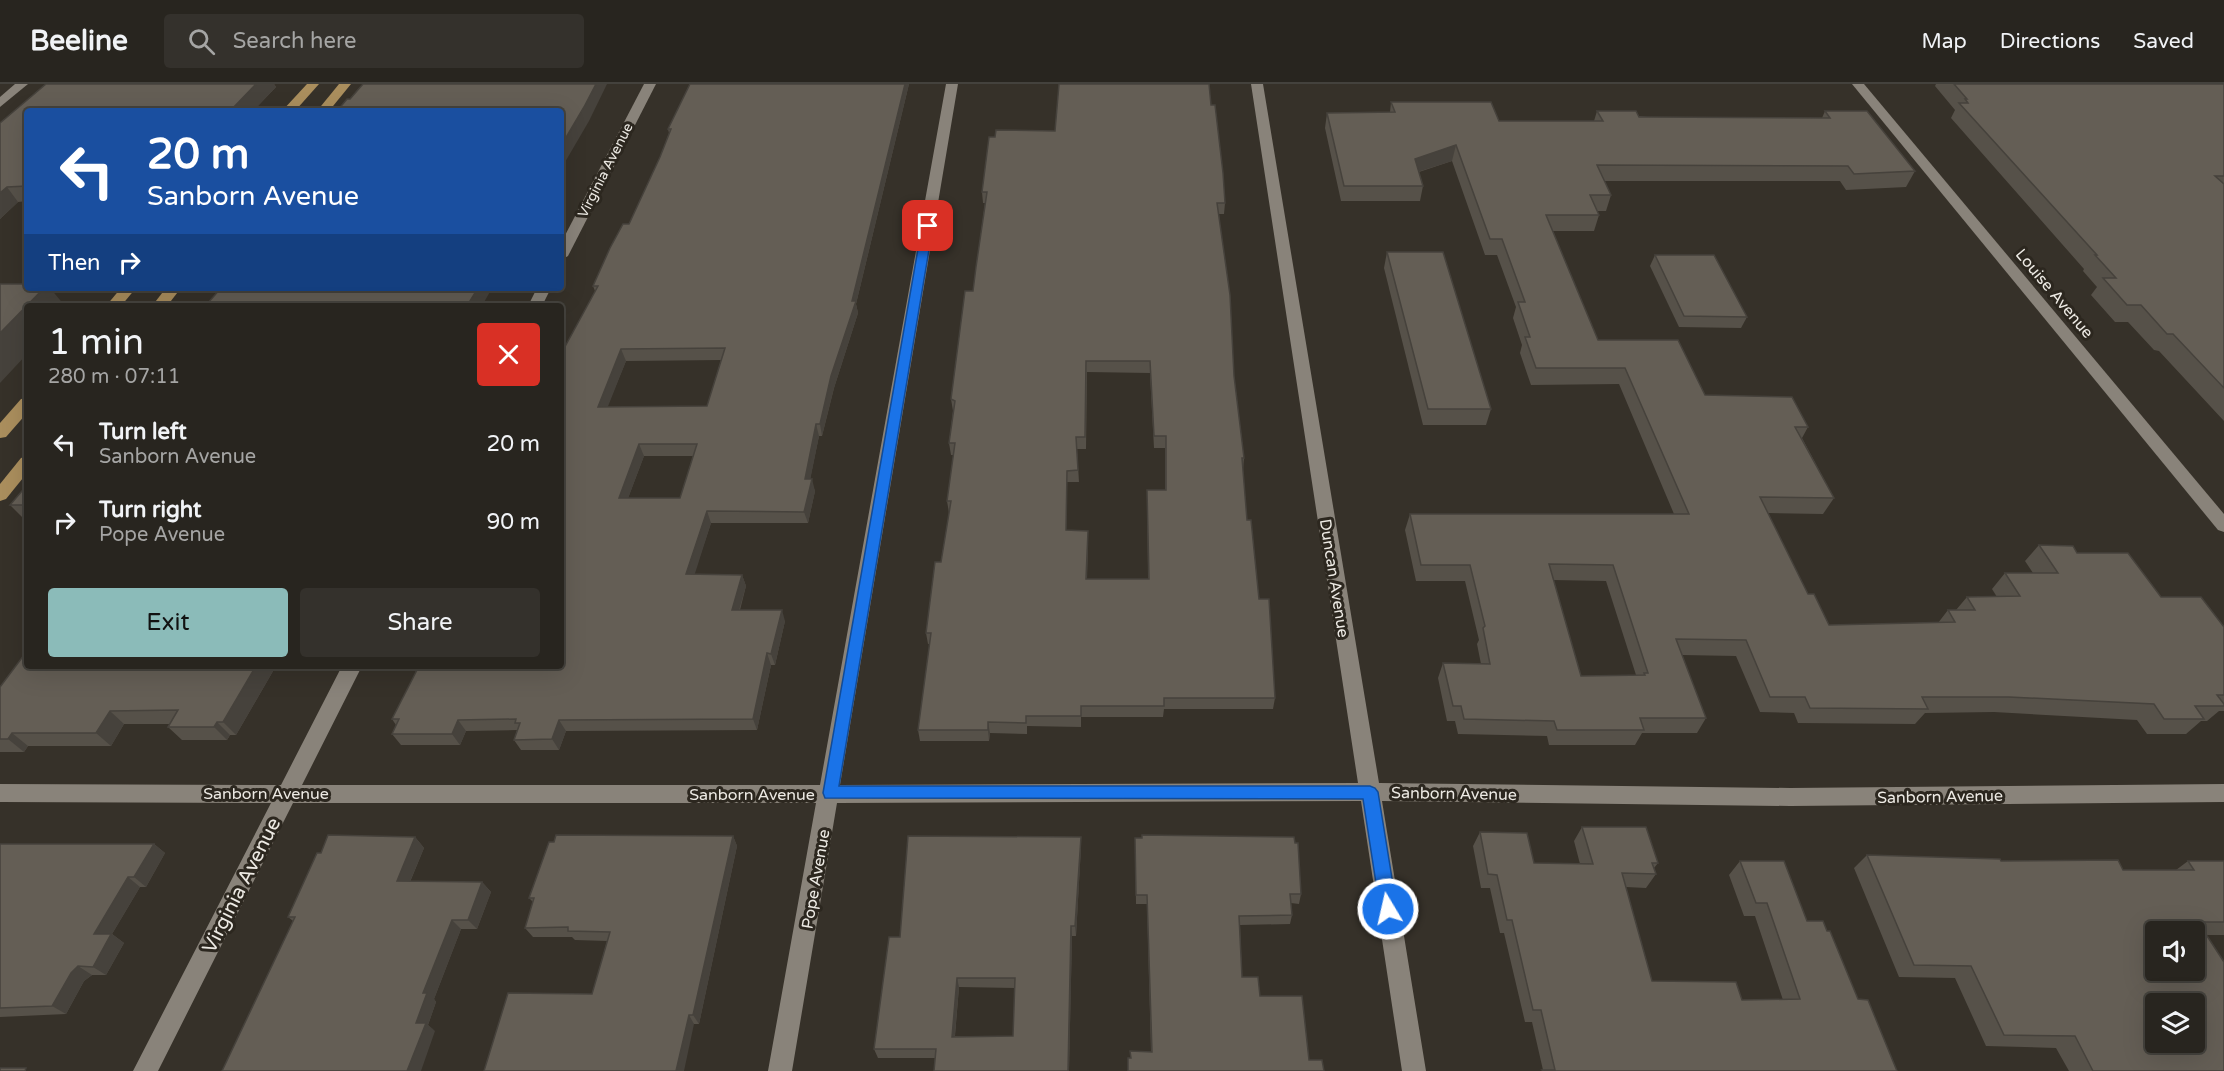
<!DOCTYPE html>
<meta charset="utf-8">
<style>
:root{--surface:#28251f;--page:#34312c;--text:#f1f3f6;--muted:#a5a5a4;--line:#44423d;--accent:#8bbbb9}
body{margin:0;font-family:"Varela Round",sans-serif;background:var(--page);color:var(--text);height:100vh;display:flex;flex-direction:column;font-size:22px;white-space:nowrap}
*{box-sizing:border-box;margin:0}
p{font-size:20px;color:var(--muted)}
.icon{flex:none;width:33px;height:33px;fill:none;stroke:currentColor;stroke-width:2;stroke-linecap:round;stroke-linejoin:round}
.map{position:relative;flex:1;overflow:hidden}
.details{position:absolute;left:24px;top:219px;width:540px;height:366px;display:flex;flex-direction:column;background:var(--surface);border-radius:6px;box-shadow:0 6px 24px #0002,0 0 0 2px var(--line)}
.details>*{flex:none}
.hud{position:absolute;left:24px;top:24px;width:540px;height:183px;border-radius:6px;box-shadow:0 6px 24px #0002,0 0 0 2px var(--line);background:#1a4fa0;color:#fff;overflow:hidden}
.controls{position:absolute;left:2145px;top:837px;display:grid;gap:12px}
.controls a{display:grid;place-items:center;width:60px;height:60px;border-radius:6px;background:var(--surface);box-shadow:0 6px 24px #0002,0 0 0 2px var(--line);font-size:30px}
.pin{position:absolute;display:grid;place-items:center;width:51px;height:51px;color:#fff;margin:-26px;border-radius:12px;box-shadow:0 3px 9px #0006}
.me{position:absolute;width:66px;margin:-33px;rotate:351deg;stroke-linejoin:round;filter:drop-shadow(0 0 4px #0008)}
.turn{display:flex;align-items:center;gap:21px;height:126px;padding:0 24px;font-size:27px}
.turn .icon{width:78px;height:78px;stroke-width:2.5}
.turn b{display:block;font-size:42px;line-height:51px}
.then{display:flex;align-items:center;height:57px;padding:0 24px;background:#0003;gap:12px;font-size:22px}
.round{display:grid;place-items:center;flex:none;width:63px;height:63px;border-radius:6px;background:var(--page)}
.head{display:flex;align-items:center;justify-content:space-between;height:102px;padding:0 24px}
h1{font-size:36px;font-weight:600;line-height:45px}
.cta{display:flex;gap:12px;margin-top:auto;padding:12px 24px}
.cta a{flex:1;height:69px;border-radius:6px;background:var(--accent);color:#111;font-size:24px;font-weight:600;line-height:69px;text-align:center}
.cta a+a{background:var(--page);color:var(--text)}
ul{padding:0;list-style:none}
li{display:flex;align-items:center;gap:18px;height:78px;padding:0 24px}
li div{flex:1}
li b{display:block;font-size:22px}
li em{font-style:normal}
header{display:flex;align-items:center;gap:36px;box-sizing:border-box;height:84px;padding:0 30px;background:var(--surface);border-bottom:2px solid var(--line)}
header strong{font-size:28px}
nav{display:flex;gap:33px;margin-inline-start:auto;font-size:21px}
.search{width:420px;height:54px;background:var(--page);display:flex;align-items:center;gap:15px;box-sizing:border-box;padding:0 21px;border-radius:6px;color:var(--muted);font-size:22px}
.map>svg:first-child{display:block}
.lines{fill:none;stroke-linecap:round;stroke-linejoin:round}
.minor{fill:#89837a;fill-rule:evenodd}
.major{fill:#aa8e5d;fill-rule:evenodd}
.wall{fill:#565149;fill-rule:evenodd}
.shaded-wall{fill:#46423c}
.building{fill:#645e55;stroke:#46423c;stroke-width:1.5;fill-rule:evenodd}
.route{fill:#1a73e8;stroke:#114b97;stroke-width:1.5}
.labels{text-anchor:middle;stroke-width:6;stroke-linejoin:round;paint-order:stroke}
.far-street-label{font-size:14px;fill:#edeae4;stroke:#2c271f}
.street-label{font-size:16px;fill:#edeae4;stroke:#2c271f}
.near-street-label{font-size:20px;fill:#edeae4;stroke:#2c271f}
</style>
<header>
<strong>Beeline</strong>
<div class="search"><svg class="icon" aria-label="search" viewBox="0 0 24 24"><circle cx="10" cy="10" r="6"/><path d="M15 15l6 6"/></svg>Search here</div>
<nav><a>Map</a><a>Directions</a><a>Saved</a></nav>
</header>
<div class="map">
<svg width="2224" height="987" viewBox="0 0 2224 987">
<rect width="100%" height="100%" fill="#363129"/>
<g class="lines">
<g class="minor">
<polygon points="15,0 28,0 0,23 0,13"/>
<polygon points="644,0 656,0 568,172 561,176 561,159"/>
<polygon points="946,0 958,0 840,701 1358,699 1251,0 1263,0 1379,699 1790,704 2224,700 2224,718 1790,722 1382,717 1426,987 1402,987 1361,717 837,719 792,987 768,987 816,719 293,719 158,987 133,987 271,719 0,718 0,700 281,701 342,582 362,582 302,701 820,701"/>
<polygon points="1852,0 1864,0 2224,430 2224,448 2218,446"/>
<polygon points="537,204 551,204 542,222 528,222"/>
</g>
<g class="major">
<polygon points="307,0 319,0 295,27 282,27"/>
<polygon points="339,0 351,0 329,27 317,27"/>
<polygon points="121,204 136,204 121,222 106,222"/>
<polygon points="166,204 181,204 167,222 152,222"/>
<polygon points="27,314 27,329 6,353 0,354 0,339 21,315"/>
<polygon points="27,372 27,389 6,415 0,417 0,400 21,374"/>
</g>
</g>
<g class="wall">
<polygon points="46,0 274,0 276,3 253,27 27,27 27,117 18,118 0,135 0,39"/>
<path d="M 690,0 L 909,0 L 856,220 L 858,229 L 834,304 L 822,352 L 819,352 L 810,395 L 815,407 L 808,439 L 711,439 L 694,490 L 742,491 L 746,502 L 740,526 L 785,537 L 775,581 L 771,581 L 757,646 L 566,647 L 559,666 L 521,666 L 514,656 L 517,646 L 466,647 L 460,661 L 401,661 L 392,650 L 396,641 L 392,635 L 416,588 L 413,584 L 561,582 L 595,207 L 593,202 L 629,140 L 660,73 L 669,49 L 668,45 ZM 721,276 L 707,322 L 607,323 L 626,277 ZM 644,372 L 693,372 L 680,414 L 628,414 Z"/>
<polygon points="1936,0 2224,0 2224,337 2159,267 2154,266 2128,238 2115,238 2091,211 2097,203 2083,187 2084,185 1951,34 1955,26 1935,2"/>
<path d="M 1391,18 L 1499,37 L 1594,37 L 1597,27 L 1648,33 L 1822,34 L 1825,27 L 1915,87 L 1906,103 L 1846,106 L 1840,97 L 1604,97 L 1611,111 L 1606,127 L 1597,127 L 1599,131 L 1594,147 L 1552,147 L 1598,256 L 1705,311 L 1808,343 L 1802,354 L 1834,414 L 1823,430 L 1768,429 L 1808,510 L 1829,541 L 1938,539 L 1948,526 L 1956,526 L 1967,513 L 1997,513 L 1992,505 L 2005,489 L 2033,489 L 2025,477 L 2039,461 L 2077,469 L 2161,513 L 2224,543 L 2224,627 L 2219,627 L 2207,637 L 2201,637 L 2186,650 L 2147,650 L 2137,636 L 1994,628 L 1925,629 L 1915,640 L 1798,639 L 1794,629 L 1760,628 L 1736,572 L 1682,571 L 1706,634 L 1697,649 L 1642,649 L 1635,661 L 1549,661 L 1547,652 L 1458,650 L 1455,637 L 1447,637 L 1438,594 L 1443,579 L 1481,580 L 1477,560 L 1479,556 L 1465,497 L 1416,497 L 1405,446 L 1410,430 L 1674,430 L 1619,300 L 1531,301 L 1520,269 L 1522,261 L 1513,234 L 1516,223 L 1497,171 L 1485,171 L 1452,77 L 1419,88 L 1423,102 L 1420,117 L 1341,117 L 1325,44 L 1327,29 L 1390,28 ZM 1553,496 L 1606,497 L 1636,591 L 1581,592 Z"/>
<path d="M 982,108 L 1225,119 L 1224,130 L 1219,130 L 1234,292 L 1244,374 L 1243,386 L 1247,436 L 1275,614 L 1273,625 L 1164,625 L 1163,633 L 1081,633 L 1081,643 L 1027,642 L 1027,650 L 990,649 L 989,657 L 920,657 L 918,646 L 930,560 L 928,560 L 926,549 L 941,478 L 949,429 L 947,417 L 954,371 L 951,371 L 949,359 L 953,327 L 951,315 L 973,207 L 985,119 L 983,119 ZM 1087,288 L 1150,289 L 1154,364 L 1165,364 L 1165,406 L 1147,406 L 1148,495 L 1087,495 L 1088,458 L 1066,446 L 1067,398 L 1079,398 L 1077,365 L 1086,365 Z"/>
<polygon points="1387,168 1491,325 1486,341 1423,341 1384,184"/>
<polygon points="1655,171 1747,233 1741,244 1679,243 1650,182"/>
<polygon points="207,220 482,222 208,222"/>
<polygon points="27,401 27,435 24,435 10,421"/>
<polygon points="27,582 276,582 236,651 230,651 227,656 182,656 168,643 171,640 124,640 111,662 28,662 24,668 0,668 0,603"/>
<polygon points="1582,743 1658,779 1654,784 1656,790 1646,804 1626,803 1652,897 1742,916 1783,916 1755,832 1744,832 1729,791 1740,777 1807,837 1858,915 1897,987 1542,987 1543,986 1532,938 1525,938 1504,849 1500,849 1490,804 1481,804 1473,762 1480,748 1534,779 1580,780 1574,757"/>
<polygon points="733,752 737,762 699,940 694,940 592,910 607,857 575,856 572,853 533,853 525,844 533,818 529,814"/>
<polygon points="415,753 424,764 410,798 482,798 491,808 477,845 461,845 434,915 436,918 428,941 435,947 288,833 321,769"/>
<polygon points="1135,754 1301,810 1299,820 1291,819 1292,831 1290,840 1240,841 1242,893 1260,912 1309,976 1130,974 1151,968 1147,820 1136,820"/>
<polygon points="0,760 154,760 165,769 146,803 140,803 112,850 124,859 106,891 92,891 84,897 66,930 0,933"/>
<path d="M 1081,763 L 1076,852 L 1072,852 L 1069,987 L 934,987 L 935,974 L 878,974 L 874,965 ZM 959,903 L 1015,904 L 1013,952 L 955,952 Z"/>
<polygon points="1867,771 2001,777 2123,786 2176,786 2188,777 2224,777 2224,851 2206,851 2224,987 2069,987 2056,964 1986,962 1955,894 1899,893 1854,784"/>
</g>
<g class="shaded-wall">
<polygon points="256,0 274,0 276,3 253,27 230,27"/>
<polygon points="596,0 607,0 589,37 561,85 561,62"/>
<polygon points="905,0 909,0 856,220 858,229 834,304 822,352 820,340 831,292 852,217"/>
<polygon points="1456,61 1452,77 1411,90 1415,75"/>
<polygon points="7,103 18,118 0,135 0,109"/>
<polygon points="44,204 50,204 65,222 27,222 27,270 0,299 0,249"/>
<polygon points="478,204 492,204 482,222 467,222"/>
<polygon points="621,265 626,277 603,335 598,323"/>
<polygon points="816,340 819,352 808,407 805,395"/>
<polygon points="639,360 644,372 624,425 619,414"/>
<polygon points="812,395 815,407 808,439 804,428"/>
<polygon points="707,427 711,439 691,502 686,490"/>
<polygon points="742,491 746,502 736,537 732,526"/>
<polygon points="782,526 785,537 775,581 771,570"/>
<polygon points="767,569 771,581 757,646 753,635"/>
<polygon points="256,582 276,582 236,651 223,638"/>
<polygon points="110,627 124,640 111,662 96,649"/>
<polygon points="458,636 466,647 460,661 452,650"/>
<polygon points="559,636 566,647 559,666 552,655"/>
<polygon points="217,638 230,651 227,656 214,643"/>
<polygon points="988,638 990,649 989,657 988,646"/>
<polygon points="12,649 28,662 24,668 8,655"/>
<polygon points="733,752 737,762 699,940 693,931"/>
<polygon points="415,753 424,764 406,807 397,797"/>
<polygon points="1081,753 1081,763 1076,852 1075,842"/>
<polygon points="154,760 165,769 146,803 134,793"/>
<polygon points="128,793 140,803 112,850 124,859 106,891 93,883 94,850"/>
<polygon points="482,798 491,808 477,845 468,836"/>
<polygon points="452,836 461,845 434,915 436,918 428,941 435,947 421,987 407,987 416,939 423,909"/>
<polygon points="1071,842 1072,852 1069,987 1068,987"/>
<polygon points="78,882 92,891 84,897 66,930 52,922 71,889"/>
<polygon points="957,894 959,903 954,961 952,953"/>
<polygon points="689,931 694,940 684,987 676,987"/>
</g>
<g class="building">
<polygon points="46,0 256,0 230,27 27,27 27,102 7,103 0,109 0,39"/>
<polygon points="363,0 596,0 584,23 561,62 561,27 337,27 347,15 350,15"/>
<path d="M 690,0 L 905,0 L 852,217 L 856,217 L 831,292 L 820,340 L 816,340 L 805,395 L 812,395 L 804,428 L 707,427 L 686,490 L 742,491 L 732,526 L 782,526 L 771,570 L 767,569 L 753,635 L 559,636 L 552,655 L 514,656 L 520,639 L 515,639 L 516,635 L 458,636 L 452,650 L 392,650 L 399,635 L 392,635 L 418,584 L 413,584 L 414,582 L 561,582 L 561,270 L 598,202 L 593,202 L 610,164 L 623,140 L 629,140 L 660,73 L 671,45 L 668,45 ZM 725,264 L 707,322 L 598,323 L 621,265 ZM 639,360 L 697,360 L 680,414 L 619,414 Z"/>
<path d="M 1059,0 L 1209,0 L 1211,21 L 1215,21 L 1223,89 L 1225,119 L 1217,119 L 1230,211 L 1234,292 L 1244,374 L 1242,374 L 1247,436 L 1251,436 L 1259,515 L 1269,515 L 1275,614 L 1164,614 L 1164,622 L 1081,622 L 1081,632 L 1026,632 L 1026,639 L 988,638 L 988,646 L 918,646 L 931,549 L 926,549 L 935,478 L 941,478 L 951,417 L 947,417 L 955,359 L 949,359 L 955,317 L 951,315 L 965,207 L 973,207 L 976,183 L 987,108 L 982,108 L 989,53 L 995,53 L 996,46 L 1055,47 ZM 1086,277 L 1150,277 L 1154,352 L 1166,352 L 1166,406 L 1147,406 L 1149,495 L 1086,495 L 1088,447 L 1066,446 L 1067,387 L 1078,386 L 1076,353 L 1085,353 Z"/>
<polygon points="1954,0 2224,0 2224,92 2215,92 2224,100 2224,304 2173,250 2167,250 2141,221 2127,221 2103,194 2116,194 2095,171 2097,171 1959,19 1968,19 1965,15 1967,15"/>
<path d="M 1391,18 L 1491,18 L 1499,37 L 1603,37 L 1597,27 L 1636,27 L 1639,33 L 1648,33 L 1830,34 L 1825,27 L 1867,27 L 1915,87 L 1854,90 L 1848,82 L 1597,81 L 1611,111 L 1590,111 L 1599,131 L 1546,131 L 1598,256 L 1678,256 L 1705,311 L 1792,313 L 1808,343 L 1795,343 L 1834,414 L 1760,413 L 1808,510 L 1814,510 L 1829,541 L 1955,538 L 1948,526 L 1975,526 L 1967,513 L 2020,512 L 2005,489 L 2058,489 L 2039,461 L 2073,462 L 2077,469 L 2128,469 L 2161,513 L 2201,513 L 2224,543 L 2224,611 L 2217,611 L 2224,620 L 2224,622 L 2195,622 L 2204,635 L 2164,635 L 2154,620 L 2009,613 L 1922,613 L 1928,625 L 1810,624 L 1805,613 L 1770,613 L 1746,556 L 1676,555 L 1706,634 L 1640,634 L 1644,646 L 1557,646 L 1554,637 L 1464,635 L 1461,622 L 1453,622 L 1443,579 L 1490,580 L 1483,544 L 1485,542 L 1470,481 L 1421,481 L 1410,430 L 1689,430 L 1625,284 L 1536,284 L 1525,253 L 1530,253 L 1518,218 L 1525,218 L 1502,155 L 1490,155 L 1456,61 L 1415,75 L 1423,102 L 1344,102 L 1327,29 L 1395,28 ZM 1549,480 L 1613,481 L 1648,589 L 1644,589 L 1645,591 L 1581,592 Z"/>
<polygon points="1387,168 1443,168 1491,325 1428,325"/>
<polygon points="1655,171 1714,171 1747,233 1684,232"/>
<polygon points="0,200 27,200 27,204 44,204 0,249"/>
<polygon points="221,204 478,204 467,222 269,222 270,221 207,220"/>
<polygon points="27,401 27,421 10,421"/>
<polygon points="27,567 27,582 256,582 223,638 217,638 214,643 168,643 178,626 110,627 96,649 12,649 8,655 0,655 0,603"/>
<polygon points="1582,743 1646,743 1658,779 1652,779 1656,790 1622,789 1652,897 1736,898 1742,916 1800,915 1767,819 1756,819 1740,777 1784,777 1807,837 1823,837 1827,847 1830,847 1858,915 1868,916 1897,987 1543,987 1542,986 1555,986 1541,926 1533,926 1512,836 1507,836 1497,791 1488,790 1480,748 1527,749 1534,779 1593,780"/>
<polygon points="328,751 415,753 397,797 482,798 468,836 452,836 423,909 427,909 416,939 426,939 407,987 222,987 295,833 288,833 317,769 321,769"/>
<polygon points="556,751 733,752 693,931 689,931 676,987 484,987 508,909 592,910 610,848 568,847 568,843 525,844 534,814 529,814 549,758 554,758"/>
<polygon points="1142,751 1294,753 1295,759 1298,759 1301,810 1290,810 1292,831 1239,832 1242,893 1258,893 1260,912 1302,912 1309,976 1322,976 1324,987 1128,987 1128,974 1131,974 1130,967 1152,968 1147,811 1136,811 1135,754 1142,754"/>
<path d="M 908,752 L 1081,753 L 1075,842 L 1071,842 L 1068,987 L 934,987 L 936,965 L 874,965 L 889,853 L 900,853 ZM 957,894 L 1015,894 L 1013,952 L 952,953 Z"/>
<polygon points="0,760 154,760 134,793 128,793 94,850 111,850 93,883 78,882 71,889 52,922 0,924"/>
<path d="M 1867,771 L 2000,775 L 2001,777 L 2118,776 L 2123,786 L 2194,786 L 2188,777 L 2224,777 L 2224,838 L 2198,838 L 2224,878 L 2224,987 L 2093,987 L 2075,952 L 2004,951 L 1971,882 L 1914,881 ZM 2156,848 L 2194,848 L 2194,886 L 2156,886 ZM 2156,920 L 2194,920 L 2194,958 L 2156,958 Z"/>
<polygon points="0,984 26,984 25,987 0,987"/>
</g>
<polygon class="route" points="928,139 933,142 839,702 1370,702 1375,704 1378,708 1397,825 1394,830 1388,832 1382,830 1380,825 1363,715 825,714 823,709 922,142"/>
<g class="labels">
<g class="far-street-label">
<text transform="translate(605 86) rotate(-63)" y="5">Virginia Avenue</text>
</g>
<g class="street-label">
<text transform="translate(2055 209) rotate(50)" y="6">Louise Avenue</text>
<text transform="translate(1335 494) rotate(81)" y="6">Duncan Avenue</text>
<text x="266" y="715">Sanborn Avenue</text>
<text transform="translate(1454 709) rotate(1)" y="6">Sanborn Avenue</text>
<text x="752" y="716">Sanborn Avenue</text>
<text transform="translate(1940 712) rotate(-1)" y="6">Sanborn Avenue</text>
<text transform="translate(815 795) rotate(-80)" y="6">Pope Avenue</text>
</g>
<g class="near-street-label">
<text transform="translate(241 801) rotate(-63)" y="7">Virginia Avenue</text>
</g>
</g>
</svg>
<div class="controls">
<a><svg class="icon" aria-label="sound" viewBox="0 0 24 24"><path d="M4 9h4l5-4v14l-5-4H4zM17 9q2 3 0 6"/></svg></a>
<a><svg class="icon" aria-label="layers" viewBox="0 0 24 24"><path d="M12 4l9 5-9 5-9-5zM3 14l9 5 9-5"/></svg></a>
</div>
<div class="pin" style="left:928px;top:142px;background:#d93025"><svg class="icon" aria-label="arrive" viewBox="0 0 24 24"><path d="M6 21V4h12l-3 4 3 4H6"/></svg></div>
<svg class="me" style="left:1388px;top:825px" viewBox="-20 -20 40 40"><circle r="17" fill="#1a73e8" stroke="#fff" stroke-width="3"/><path d="M0-11L8 9 0 5-8 9z" fill="#fff"/></svg>
<div class="hud">
<div class="turn"><svg class="icon" aria-label="left" viewBox="0 0 24 24"><path d="M17 20v-9H6M10 6l-5 5 5 5"/></svg><div><b>20 m</b>Sanborn Avenue</div></div>
<div class="then">Then<svg class="icon" aria-label="right" viewBox="0 0 24 24"><path d="M7 20v-9h11M14 6l5 5-5 5"/></svg></div>
</div>
<section class="details">
<div class="head"><div><h1>1 min</h1><p>280 m · 07:11</p></div><a class="round" style="background:#d93025;color:#fff"><svg class="icon" aria-label="close" viewBox="0 0 24 24"><path d="M6 6l12 12M18 6L6 18"/></svg></a></div>
<ul>
<li><svg class="icon" aria-label="left" viewBox="0 0 24 24"><path d="M17 20v-9H6M10 6l-5 5 5 5"/></svg><div><b>Turn left</b><p>Sanborn Avenue</p></div><em>20 m</em></li>
<li><svg class="icon" aria-label="right" viewBox="0 0 24 24"><path d="M7 20v-9h11M14 6l5 5-5 5"/></svg><div><b>Turn right</b><p>Pope Avenue</p></div><em>90 m</em></li>
</ul>
<div class="cta"><a>Exit</a><a>Share</a></div>
</section>
</div>
